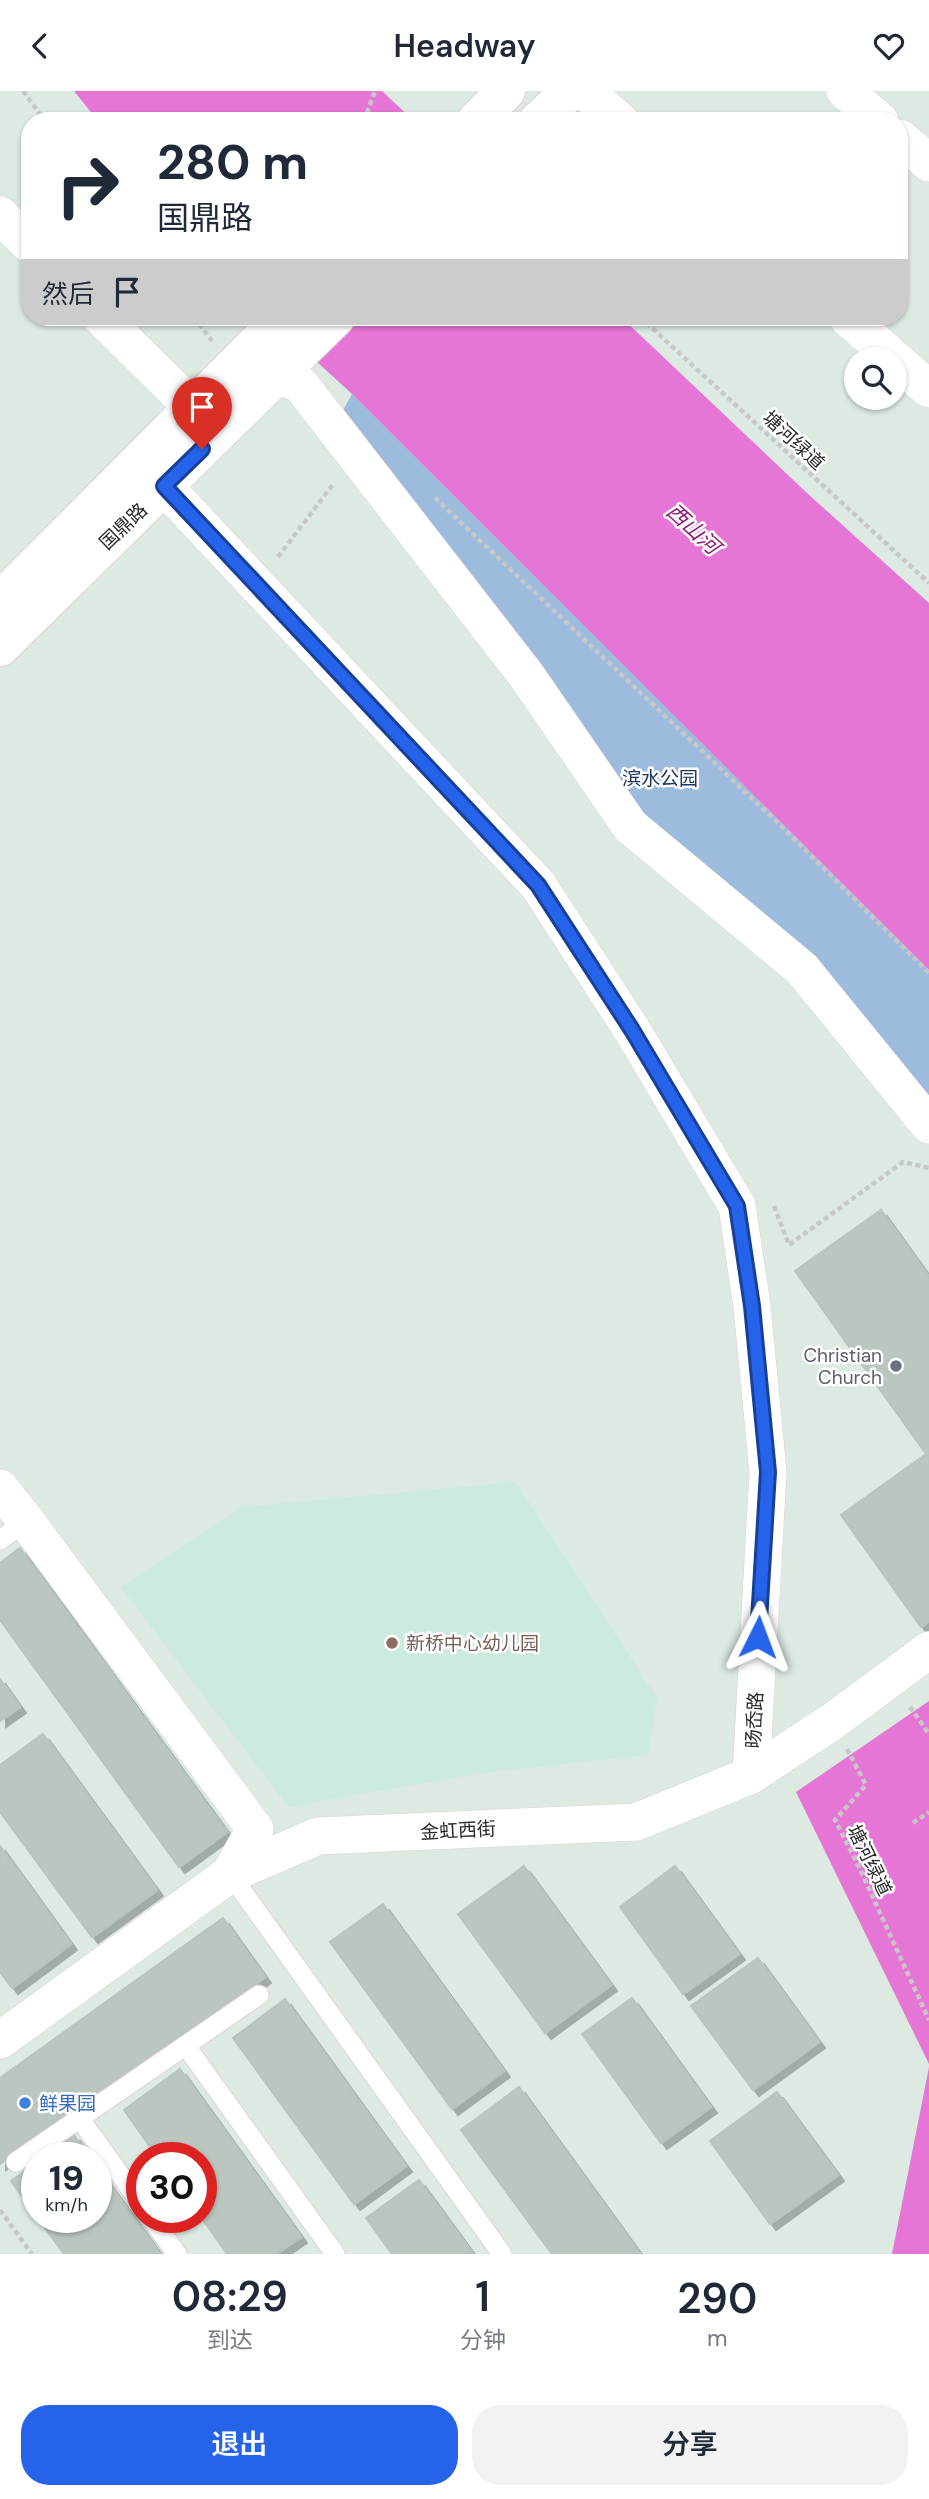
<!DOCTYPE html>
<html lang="zh">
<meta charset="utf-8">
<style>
:root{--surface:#fff;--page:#f2f2f3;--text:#1f2937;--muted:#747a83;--accent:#2563eb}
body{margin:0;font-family:"DM Sans","Noto Sans SC",sans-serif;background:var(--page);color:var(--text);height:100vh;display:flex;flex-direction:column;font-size:26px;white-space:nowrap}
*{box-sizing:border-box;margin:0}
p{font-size:23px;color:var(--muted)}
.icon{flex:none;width:38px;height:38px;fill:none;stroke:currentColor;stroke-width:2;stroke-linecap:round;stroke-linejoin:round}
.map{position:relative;height:2163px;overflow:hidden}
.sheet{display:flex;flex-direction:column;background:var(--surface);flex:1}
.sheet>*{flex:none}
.top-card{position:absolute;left:21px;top:21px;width:887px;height:214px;border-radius:28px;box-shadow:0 2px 5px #0004;background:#fff;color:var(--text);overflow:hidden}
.controls{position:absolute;left:844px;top:256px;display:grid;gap:14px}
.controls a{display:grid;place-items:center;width:63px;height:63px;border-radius:50%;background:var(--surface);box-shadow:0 2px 5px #0004;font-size:35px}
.speed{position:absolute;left:21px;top:2051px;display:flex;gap:14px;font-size:35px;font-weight:700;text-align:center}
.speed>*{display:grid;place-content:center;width:91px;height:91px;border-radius:50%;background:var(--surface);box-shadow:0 2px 5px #0004;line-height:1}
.speed small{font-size:18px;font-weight:400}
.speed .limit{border:10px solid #d22;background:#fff;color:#111}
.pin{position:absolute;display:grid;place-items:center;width:60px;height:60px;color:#fff;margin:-72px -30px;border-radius:50% 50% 50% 0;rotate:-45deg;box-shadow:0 0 7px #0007}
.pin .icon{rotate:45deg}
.me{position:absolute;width:77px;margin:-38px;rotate:3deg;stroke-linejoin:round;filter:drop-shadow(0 0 5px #0008)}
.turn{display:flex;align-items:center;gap:24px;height:147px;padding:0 21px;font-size:32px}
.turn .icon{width:91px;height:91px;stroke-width:2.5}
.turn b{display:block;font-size:49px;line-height:60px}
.then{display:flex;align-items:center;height:66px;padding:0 21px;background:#0003;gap:14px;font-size:26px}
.eta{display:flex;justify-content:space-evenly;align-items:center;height:119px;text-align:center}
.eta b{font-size:42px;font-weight:600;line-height:49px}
.primary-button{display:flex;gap:14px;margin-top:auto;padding:14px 21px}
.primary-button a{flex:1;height:80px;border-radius:28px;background:var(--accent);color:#fff;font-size:28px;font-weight:600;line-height:80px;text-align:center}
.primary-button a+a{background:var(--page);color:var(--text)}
header{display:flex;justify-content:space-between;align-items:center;height:91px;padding:0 21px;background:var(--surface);font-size:32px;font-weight:600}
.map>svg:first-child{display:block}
.education{fill:#ccebdd}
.green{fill:#9cbbdd}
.water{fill:#e576d6}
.building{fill:#bbc6bf;stroke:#b6c5be;stroke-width:2;filter:url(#shadow)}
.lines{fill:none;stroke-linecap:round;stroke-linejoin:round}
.service-casing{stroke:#e1d1d6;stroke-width:21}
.minor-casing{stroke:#e1d1d6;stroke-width:38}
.secondary-casing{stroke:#e1d1d6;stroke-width:40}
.path{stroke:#c7c7c7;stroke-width:4.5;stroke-dasharray:5 3.5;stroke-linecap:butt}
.service{stroke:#fff;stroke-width:19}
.minor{stroke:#fff;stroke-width:37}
.secondary{stroke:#fff;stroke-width:38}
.route-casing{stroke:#184099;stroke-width:18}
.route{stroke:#2563eb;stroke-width:12}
.worship-dot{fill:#6b7280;stroke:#fff;stroke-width:2.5}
.education-dot{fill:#8d6e63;stroke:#fff;stroke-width:2.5}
.shop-dot{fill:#3f7fe0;stroke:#fff;stroke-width:2.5}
.labels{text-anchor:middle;stroke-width:5;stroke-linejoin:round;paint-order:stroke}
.street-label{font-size:19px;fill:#292929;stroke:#fff}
.park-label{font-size:19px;fill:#1f3560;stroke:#fff}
.worship-label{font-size:19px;fill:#5b616d;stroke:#fff;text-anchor:end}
.education-label{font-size:19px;fill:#785e54;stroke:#fff;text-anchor:start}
.shop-label{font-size:19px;fill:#366cbe;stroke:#fff;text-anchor:start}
.water-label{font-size:21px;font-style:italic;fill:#8f1775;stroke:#fff}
</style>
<header><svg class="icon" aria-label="back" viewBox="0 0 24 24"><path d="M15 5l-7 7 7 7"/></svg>Headway<svg class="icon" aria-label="heart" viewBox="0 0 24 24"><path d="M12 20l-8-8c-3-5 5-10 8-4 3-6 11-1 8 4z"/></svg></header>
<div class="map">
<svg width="929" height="2163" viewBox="0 0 929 2163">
<defs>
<filter id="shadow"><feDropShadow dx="6" dy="6" stdDeviation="0" flood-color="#0004"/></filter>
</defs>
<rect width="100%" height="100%" fill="#dceae2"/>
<polygon class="education" points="516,1391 657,1607 648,1664 481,1682 288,1716 121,1496 242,1416"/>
<polygon class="green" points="352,303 929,879 929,1047 801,857 617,724 342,321"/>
<g class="water">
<polygon points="74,0 382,0 414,30 98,30"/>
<polygon points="268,226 621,226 807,402 929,512 929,879 352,303"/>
<polygon points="929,1610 929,1973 796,1701"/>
<polygon points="929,1976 929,2163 892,2163"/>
</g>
<g class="building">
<polygon points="881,1119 929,1186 929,1530 921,1536 841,1424 926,1363 795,1180"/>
<polygon points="20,1457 227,1741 179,1776 0,1529 0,1472"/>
<polygon points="0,1588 20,1616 0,1630"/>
<polygon points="43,1643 157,1799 92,1846 0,1721 0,1674"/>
<polygon points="0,1755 71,1853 12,1897 0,1881"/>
<polygon points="524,1775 611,1894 545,1942 458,1823"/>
<polygon points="675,1775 739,1863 683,1903 620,1816"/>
<polygon points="383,1813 504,1980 452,2018 330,1851"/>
<polygon points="223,1827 265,1886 0,2073 0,1987"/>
<polygon points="758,1867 819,1951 753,1999 691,1915"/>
<polygon points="632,1907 711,2016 661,2052 582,1943"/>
<polygon points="285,1908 406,2075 354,2113 233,1947"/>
<polygon points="180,1978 301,2146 276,2163 227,2163 201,2126 201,2067 158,2067 124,2019"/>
<polygon points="519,1996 640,2163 552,2163 461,2039"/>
<polygon points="777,2001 838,2084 770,2133 710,2050"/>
<polygon points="74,2044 90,2067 43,2067"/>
<polygon points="37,2071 37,2126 11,2090"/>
<polygon points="96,2075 160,2163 64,2163 37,2126 96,2126"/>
<polygon points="419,2089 473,2163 392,2163 366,2127"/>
</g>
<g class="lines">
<g class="service-casing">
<g id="service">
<polyline points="0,1449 26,1430"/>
<polyline points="230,1783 502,2163"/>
<polyline points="186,1955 335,2163"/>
<polyline points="80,2028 142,2114"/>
<polyline points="16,2071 259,1904"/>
<polyline points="150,2126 177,2163"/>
</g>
</g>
<g class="minor-casing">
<g id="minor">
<polyline points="585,0 620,30"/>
<polyline points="845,0 880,30"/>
<polyline points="900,47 929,72"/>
<polyline points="0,124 30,154"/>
<polyline points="101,226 193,317"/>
<polyline points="847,226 929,298"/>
<polyline points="255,264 277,284 300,293 526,584 630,735 802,878 929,1034"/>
<polyline points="164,395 538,794 632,939 737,1115 752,1215 768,1381 751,1684"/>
<polyline points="0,1397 26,1430 255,1738 230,1783"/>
<polyline points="0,1949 230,1783 318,1745 636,1731 751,1684 833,1630 929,1559"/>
</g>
</g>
<g class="secondary-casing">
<g id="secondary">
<polyline points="476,30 506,0"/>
<polyline points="538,30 570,0"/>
<polyline points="0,510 283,226"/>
<polyline points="0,556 336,226"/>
</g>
</g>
<g class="path">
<polyline points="23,0 45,30"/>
<polyline points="364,30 375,0"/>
<polyline points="194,226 212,250"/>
<polyline points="640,226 929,492"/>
<polyline points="435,407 779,733 929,882"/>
<polyline points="278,466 334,392"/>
<polyline points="774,1115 789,1154 903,1071 929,1077"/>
<polyline points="910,1616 929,1643"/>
<polyline points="847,1658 866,1694 835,1729 859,1776 929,1929"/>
<polyline points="913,1732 929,1721"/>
<polyline points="0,2119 32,2163"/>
</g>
<use href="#service" class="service"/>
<use href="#minor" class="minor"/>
<use href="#secondary" class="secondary"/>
</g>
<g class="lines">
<g class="route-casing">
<polyline id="route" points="202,358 164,395 538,794 632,939 737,1115 752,1215 768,1381 758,1546"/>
</g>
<use href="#route" class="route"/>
</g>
<circle class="worship-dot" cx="896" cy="1275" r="7"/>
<circle class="education-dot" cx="392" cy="1552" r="7"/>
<circle class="shop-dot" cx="25" cy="2012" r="7"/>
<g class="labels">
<g class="street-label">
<text transform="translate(794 349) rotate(43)" y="7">塘河绿道</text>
<text transform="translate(123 435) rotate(-44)" y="7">国鼎路</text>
<text transform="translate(754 1629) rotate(-87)" y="7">旸岙路</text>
<text transform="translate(458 1739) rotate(-3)" y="7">金虹西街</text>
<text transform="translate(870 1769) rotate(64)" y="7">塘河绿道</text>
</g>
<g class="park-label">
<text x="660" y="694">滨水公园</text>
</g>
<g class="worship-label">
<text x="882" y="1271">Christian<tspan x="882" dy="22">Church</tspan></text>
</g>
<g class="education-label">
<text x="406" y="1559">新桥中心幼儿园</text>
</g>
<g class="shop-label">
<text x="39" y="2019">鲜果园</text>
</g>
<g class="water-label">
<text transform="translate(693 438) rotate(42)" y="7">西山河</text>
</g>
</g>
</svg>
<div class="controls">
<a><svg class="icon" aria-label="search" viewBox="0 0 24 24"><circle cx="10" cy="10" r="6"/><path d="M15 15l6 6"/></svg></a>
</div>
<div class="speed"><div>19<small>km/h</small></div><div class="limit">30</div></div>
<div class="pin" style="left:202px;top:358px;background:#d93025"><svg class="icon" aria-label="arrive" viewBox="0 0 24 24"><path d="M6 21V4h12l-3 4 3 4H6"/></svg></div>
<svg class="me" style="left:758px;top:1546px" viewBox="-20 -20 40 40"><path d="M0-17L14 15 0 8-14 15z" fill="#2563eb" stroke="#fff" stroke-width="4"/></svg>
<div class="top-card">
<div class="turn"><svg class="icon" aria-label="right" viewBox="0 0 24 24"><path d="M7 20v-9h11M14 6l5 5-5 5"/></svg><div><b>280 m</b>国鼎路</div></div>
<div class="then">然后<svg class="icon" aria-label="arrive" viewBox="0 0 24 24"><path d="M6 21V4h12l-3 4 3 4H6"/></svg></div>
</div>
</div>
<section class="sheet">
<div class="eta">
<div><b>08:29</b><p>到达</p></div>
<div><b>1</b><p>分钟</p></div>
<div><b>290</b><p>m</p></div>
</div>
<div class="primary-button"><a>退出</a><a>分享</a></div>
</section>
